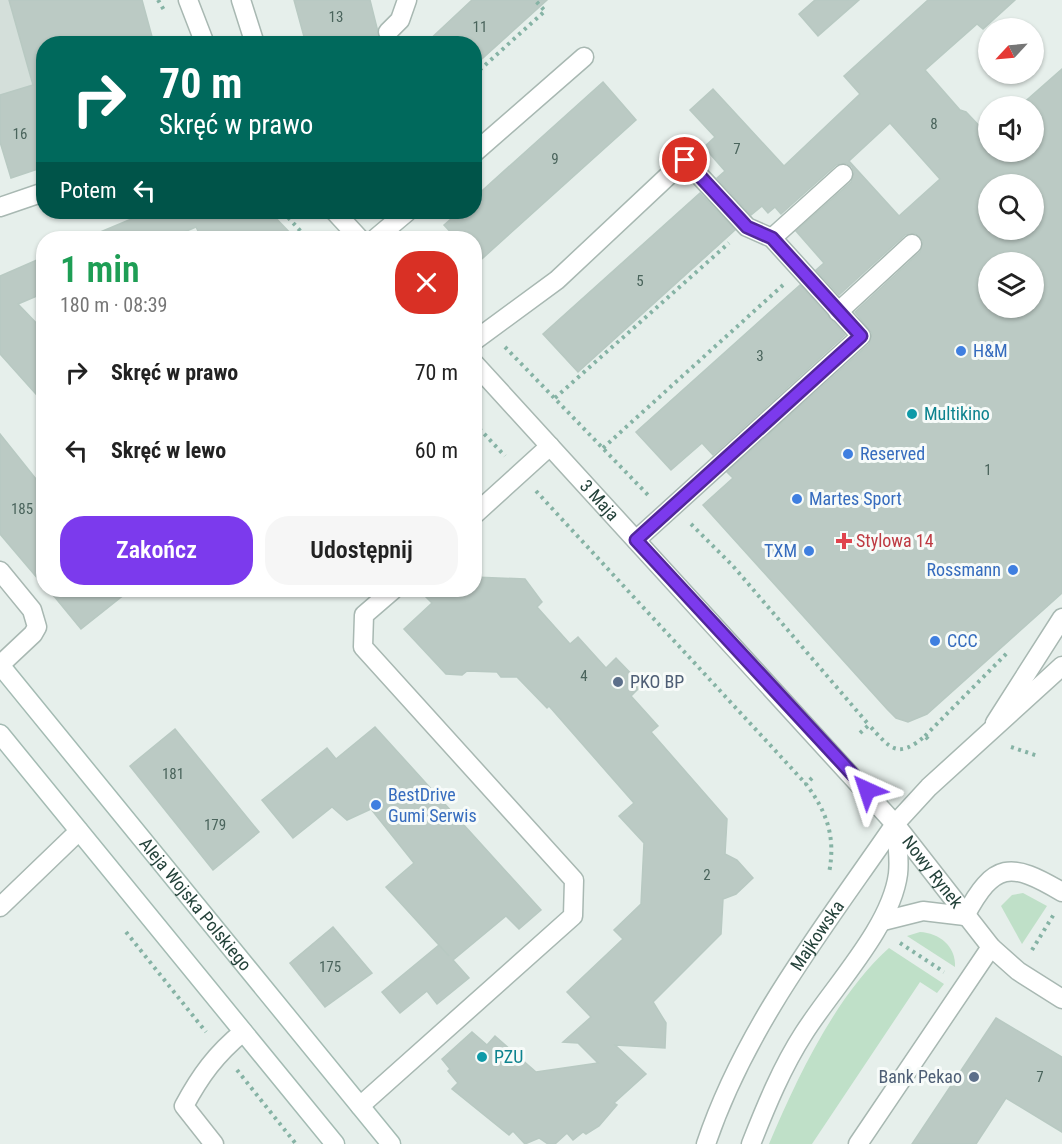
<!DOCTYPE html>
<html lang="pl">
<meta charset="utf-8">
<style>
:root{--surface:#fff;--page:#f6f6f6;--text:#222;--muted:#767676;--accent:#7c3aed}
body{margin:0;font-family:"Roboto Condensed",sans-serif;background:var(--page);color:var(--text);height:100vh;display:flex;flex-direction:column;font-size:22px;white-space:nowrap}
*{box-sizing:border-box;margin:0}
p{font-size:20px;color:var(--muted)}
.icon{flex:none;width:33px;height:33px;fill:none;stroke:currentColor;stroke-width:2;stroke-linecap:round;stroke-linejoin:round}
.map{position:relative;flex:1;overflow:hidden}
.details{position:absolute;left:36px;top:231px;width:446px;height:366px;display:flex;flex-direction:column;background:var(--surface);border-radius:24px;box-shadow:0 2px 4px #0004}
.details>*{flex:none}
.top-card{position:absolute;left:36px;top:36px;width:446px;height:183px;border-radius:24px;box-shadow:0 2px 4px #0004;background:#00695c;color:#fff;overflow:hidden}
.needle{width:39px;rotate:244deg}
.buttons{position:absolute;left:978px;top:18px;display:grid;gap:12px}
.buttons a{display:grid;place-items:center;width:66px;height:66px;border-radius:50%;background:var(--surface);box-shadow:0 2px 4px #0004;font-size:30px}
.pin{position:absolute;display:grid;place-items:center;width:51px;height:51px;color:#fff;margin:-26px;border:3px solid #fff;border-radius:50%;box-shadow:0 2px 6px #0007}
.me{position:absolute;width:66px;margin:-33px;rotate:318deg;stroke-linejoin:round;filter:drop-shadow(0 0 4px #0008)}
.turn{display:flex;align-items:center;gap:21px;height:126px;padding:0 24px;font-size:27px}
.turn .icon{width:78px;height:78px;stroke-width:2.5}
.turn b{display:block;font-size:42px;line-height:51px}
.then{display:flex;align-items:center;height:57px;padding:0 24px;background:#0003;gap:12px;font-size:22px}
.round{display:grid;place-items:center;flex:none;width:63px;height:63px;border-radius:24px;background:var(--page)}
.head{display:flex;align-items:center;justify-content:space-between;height:102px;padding:0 24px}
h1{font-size:36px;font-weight:600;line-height:45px;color:#1e9e55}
.primary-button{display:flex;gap:12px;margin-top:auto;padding:12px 24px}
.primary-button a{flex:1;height:69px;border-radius:24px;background:var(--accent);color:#fff;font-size:24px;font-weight:600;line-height:69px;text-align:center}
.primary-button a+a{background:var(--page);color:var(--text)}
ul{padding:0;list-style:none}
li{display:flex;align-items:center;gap:18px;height:78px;padding:0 24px}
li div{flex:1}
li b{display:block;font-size:22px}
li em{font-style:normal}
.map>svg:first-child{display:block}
.built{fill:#d4dfda}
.green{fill:#bfe0c8}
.building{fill:#bbcac4;stroke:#b8c9c2;stroke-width:1.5;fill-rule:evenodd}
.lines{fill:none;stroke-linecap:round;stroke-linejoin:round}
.service-casing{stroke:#a8b8b2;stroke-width:21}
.minor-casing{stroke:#a8b8b2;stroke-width:21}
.tertiary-casing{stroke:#a8b8b2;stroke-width:21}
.secondary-casing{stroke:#a4bbb3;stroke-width:21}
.path{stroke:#86b3a5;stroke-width:4;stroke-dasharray:3 4.5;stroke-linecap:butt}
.service{stroke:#fff;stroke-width:18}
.minor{stroke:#fff;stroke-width:18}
.tertiary{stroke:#fff;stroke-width:18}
.secondary{stroke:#fff;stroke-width:18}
.route-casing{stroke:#51269a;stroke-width:15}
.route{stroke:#7c3aed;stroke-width:10}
.shop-dot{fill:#3f7fe0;stroke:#f7fbf9;stroke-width:2}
.culture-dot{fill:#0f9aa8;stroke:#f7fbf9;stroke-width:2}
.health-dot{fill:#e0444e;stroke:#f7fbf9;stroke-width:2}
.service-dot{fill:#5c6f8a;stroke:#f7fbf9;stroke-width:2}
.labels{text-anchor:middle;stroke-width:6;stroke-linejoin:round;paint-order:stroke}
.number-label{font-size:15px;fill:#4a645c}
.shop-label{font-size:18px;fill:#366cbe;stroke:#f7fbf9;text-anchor:start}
.culture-label{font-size:18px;fill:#0d838f;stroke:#f7fbf9;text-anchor:start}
.street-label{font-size:18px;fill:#24423a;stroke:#f7fbf9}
.health-label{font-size:18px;fill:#be3a42;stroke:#f7fbf9;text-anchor:start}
.service-label{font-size:18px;fill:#4e5e75;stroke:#f7fbf9;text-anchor:start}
</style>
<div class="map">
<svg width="1062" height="1144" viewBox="0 0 1062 1144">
<rect width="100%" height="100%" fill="#e6efeb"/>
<polygon class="built" points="0,0 26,0 11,4 38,106 0,117"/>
<g class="green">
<polygon points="1023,893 1047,906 1022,944 1001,906 1012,895"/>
<path d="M 920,932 C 939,933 956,946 955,967 L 907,936 Z"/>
<path d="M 889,948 L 944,984 L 937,993 L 920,982 L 812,1144 L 769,1144 C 796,1080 836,995 889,948 Z"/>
</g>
<g class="building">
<polygon points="9,0 142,0 154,44 44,44 44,167 11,178 0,142 0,95 33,85"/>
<polygon points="294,0 370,0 381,44 306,44"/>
<polygon points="472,0 547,0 474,66 474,44 425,44"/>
<polygon points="815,0 859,0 818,36 799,14"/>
<path d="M 928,0 L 1015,0 L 983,29 L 977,24 L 925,70 L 960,110 L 966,112 L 988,135 L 988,152 L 1034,152 L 1034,106 L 1020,106 L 1062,69 L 1062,593 L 927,714 L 908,722 L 896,718 L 887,709 L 703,505 L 733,478 L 727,472 L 869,344 L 872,333 L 855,312 L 920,252 L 923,241 L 915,233 L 905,235 L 839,295 L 816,270 L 824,263 L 796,231 L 851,182 L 854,172 L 852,167 L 846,163 L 836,165 L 781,214 L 775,207 L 768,213 L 762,206 L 751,215 L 717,178 L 725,171 L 704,147 L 715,137 L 690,110 L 713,89 L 784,166 L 860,94 L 844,76 ZM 890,123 L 940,179 L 899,216 L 849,161 ZM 988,184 L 1034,184 L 1034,230 L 988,230 ZM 988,262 L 1034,262 L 1034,308 L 988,308 Z"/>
<polygon points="603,82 636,120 474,266 474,238 456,238 444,225 459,212 474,212 474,198"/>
<polygon points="700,193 735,230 578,372 543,334"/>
<polygon points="148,212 270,212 295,238 212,238 209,235 200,235 196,227 170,238 86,238"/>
<polygon points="44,257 44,293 18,304 44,331 44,403 0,354 0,276"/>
<polygon points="800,285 845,335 713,455 702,443 671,470 636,432"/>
<polygon points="0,434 44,489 44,586 0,534"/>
<polygon points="474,577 525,579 542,602 537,607 570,644 578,637 606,668 616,658 642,685 631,696 658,726 651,732 727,819 725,854 737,860 753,878 736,894 723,899 721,934 653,1002 666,1023 665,1048 615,1045 646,1074 614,1103 617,1105 599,1126 586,1134 583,1132 573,1140 567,1133 555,1144 548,1144 539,1138 525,1144 513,1131 509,1135 452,1089 458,1083 448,1071 450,1069 442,1059 472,1032 487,1045 495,1036 536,1072 598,1063 578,1043 563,1042 591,1017 567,992 623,939 614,930 641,904 644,843 619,816 634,803 549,706 547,708 517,677 501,677 497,672 467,671 462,675 446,674 404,629 432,603 419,590 474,590"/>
<polygon points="49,590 130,590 81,629"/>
<polygon points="375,727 541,910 519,929 506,916 453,960 469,978 437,1004 427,991 400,1013 382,992 439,945 449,956 386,887 414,863 371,809 347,820 332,807 293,838 262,800 327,748 336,759"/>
<polygon points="175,729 259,832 213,870 130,766"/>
<polygon points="333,927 372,973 325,1007 290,963"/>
<polygon points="996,1018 1062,1057 1062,1132 1006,1098 976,1144 912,1144"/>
</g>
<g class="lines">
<g class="service-casing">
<g id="service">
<polyline points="388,32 400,20 407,0"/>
<polyline points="474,153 584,57"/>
<polyline points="376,238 407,212"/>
<polyline points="772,238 843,174"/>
<polyline points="838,312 912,244"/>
<polyline points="474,341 557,280 685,160 747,227 772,238 861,336 636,540"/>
<polyline points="474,515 550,446"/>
<polyline points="0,571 32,610 37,627 33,634 0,665"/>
<polyline points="995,723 1062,618"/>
<path d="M 965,916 C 994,862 1010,861 1062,892"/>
<polyline points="360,1106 573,916 574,880 363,647 364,615 393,590"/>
<path d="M 214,1144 L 184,1106 C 200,1076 216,1054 243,1032"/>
<polyline points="858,1144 991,947"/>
</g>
</g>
<g class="minor-casing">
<g id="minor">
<polyline points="0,207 44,192"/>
<path id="s1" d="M 1062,666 L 929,787 L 895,824 L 991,947 L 1018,971 L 1062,999"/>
<polyline points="0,907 79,831"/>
<polyline points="883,921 923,911 965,916"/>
</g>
</g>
<g class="tertiary-casing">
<g id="tertiary">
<polyline points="188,0 205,44"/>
<polyline points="241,0 255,44"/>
<polyline points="335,212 359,238"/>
<path id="s2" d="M 474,363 L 895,824"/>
<path id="s3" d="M 706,1144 C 746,1025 825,926 895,824"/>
<path d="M 751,1144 C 766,1106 782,1067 804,1033 C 834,986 891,927 898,874 C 900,857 897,840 895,824"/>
</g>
</g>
<g class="secondary-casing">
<g id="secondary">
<path id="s4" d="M 0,665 L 391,1144"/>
<polyline points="0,734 335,1144"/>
</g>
</g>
<g class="path">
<polyline points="158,0 164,10"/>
<polyline points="474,75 545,11 535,0"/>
<polyline points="283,212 307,238"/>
<polyline points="505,347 648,495"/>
<polyline points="555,398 729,243"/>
<polyline points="474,423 505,456"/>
<polyline points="603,448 783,285"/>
<polyline points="536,491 806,784"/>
<polyline points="691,524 733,566 869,725"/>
<path d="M 860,733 L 869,725 C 890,748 897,760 925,736 L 930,741"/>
<polyline points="925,736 1007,653"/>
<polyline points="1011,747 1038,756"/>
<path d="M 812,778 L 806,784 C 827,812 836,837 829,873"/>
<polyline points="126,932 206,1032"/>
<polyline points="900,943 944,972"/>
<polyline points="1032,950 1054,914"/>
<polyline points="237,1070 296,1144"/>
</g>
<use href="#service" class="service"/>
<use href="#minor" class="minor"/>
<use href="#tertiary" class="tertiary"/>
<use href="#secondary" class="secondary"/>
</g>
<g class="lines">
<g class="route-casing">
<polyline id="route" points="685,160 747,227 772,238 861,336 636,540 867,790"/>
</g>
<use href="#route" class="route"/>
</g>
<g class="shop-dot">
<circle cx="961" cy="351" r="6"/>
<circle cx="848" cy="454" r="6"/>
<circle cx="797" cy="499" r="6"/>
<circle cx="809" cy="551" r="6"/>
<circle cx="1013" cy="570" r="6"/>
<circle cx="935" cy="641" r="6"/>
<circle cx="376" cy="805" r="6"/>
</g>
<g class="culture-dot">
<circle cx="912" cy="414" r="6"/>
<circle cx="482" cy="1057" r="6"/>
</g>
<path class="health-dot" d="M841 532h6v6h6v6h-6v6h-6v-6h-6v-6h6z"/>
<g class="service-dot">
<circle cx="618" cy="682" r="6"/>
<circle cx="974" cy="1077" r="6"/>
</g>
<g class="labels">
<g class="number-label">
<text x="336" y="22">13</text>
<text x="480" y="32">11</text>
<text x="934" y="129">8</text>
<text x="20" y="139">16</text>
<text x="737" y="154">7</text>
<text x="555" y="164">9</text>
<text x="640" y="286">5</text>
<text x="760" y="361">3</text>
<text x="988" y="475">1</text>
<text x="22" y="514">185</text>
<text x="584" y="681">4</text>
<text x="173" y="779">181</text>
<text x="215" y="830">179</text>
<text x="707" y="880">2</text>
<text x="330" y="972">175</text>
<text x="1040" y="1082">7</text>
</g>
<g class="shop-label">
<text x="973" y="357">H&amp;M</text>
<text x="860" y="460">Reserved</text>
<text x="809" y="505">Martes Sport</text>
<text x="797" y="557" text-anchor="end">TXM</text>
<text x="1001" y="576" text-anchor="end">Rossmann</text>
<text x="947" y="647">CCC</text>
<text x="388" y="801">BestDrive<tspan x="388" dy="21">Gumi Serwis</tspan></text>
</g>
<g class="culture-label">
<text x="924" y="420">Multikino</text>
<text x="494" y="1063">PZU</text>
</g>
<g class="street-label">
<text dy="6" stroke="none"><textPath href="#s2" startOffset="186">3 Maja</textPath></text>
<text dy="6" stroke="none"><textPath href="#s1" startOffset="291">Nowy Rynek</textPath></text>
<text dy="6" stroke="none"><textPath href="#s4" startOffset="309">Aleja Wojska Polskiego</textPath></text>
<text dy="6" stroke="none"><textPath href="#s3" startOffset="237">Majkowska</textPath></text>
</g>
<g class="health-label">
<text x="856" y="547">Stylowa 14</text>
</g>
<g class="service-label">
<text x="630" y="688">PKO BP</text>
<text x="962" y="1083" text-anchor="end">Bank Pekao</text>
</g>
</g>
</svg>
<div class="buttons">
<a><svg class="needle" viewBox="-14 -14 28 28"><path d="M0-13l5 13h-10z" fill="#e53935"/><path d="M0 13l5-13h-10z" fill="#767676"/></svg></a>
<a><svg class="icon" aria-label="sound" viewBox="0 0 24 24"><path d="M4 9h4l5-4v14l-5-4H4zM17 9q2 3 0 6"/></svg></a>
<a><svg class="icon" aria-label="search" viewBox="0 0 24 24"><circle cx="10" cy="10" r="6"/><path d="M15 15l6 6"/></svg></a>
<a><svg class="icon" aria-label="layers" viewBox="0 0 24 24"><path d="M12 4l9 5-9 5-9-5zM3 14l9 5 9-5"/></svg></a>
</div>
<div class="pin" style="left:685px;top:160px;background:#d93025"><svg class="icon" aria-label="arrive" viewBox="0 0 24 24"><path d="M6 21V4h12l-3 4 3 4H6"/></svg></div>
<svg class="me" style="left:867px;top:790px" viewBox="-20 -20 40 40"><path d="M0-17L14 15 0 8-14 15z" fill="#7c3aed" stroke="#fff" stroke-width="4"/></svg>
<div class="top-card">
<div class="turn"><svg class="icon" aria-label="right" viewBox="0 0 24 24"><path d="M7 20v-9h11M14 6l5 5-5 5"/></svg><div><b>70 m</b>Skręć w prawo</div></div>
<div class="then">Potem<svg class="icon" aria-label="left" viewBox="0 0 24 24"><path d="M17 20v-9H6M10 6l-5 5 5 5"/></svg></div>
</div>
<section class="details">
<div class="head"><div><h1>1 min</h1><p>180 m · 08:39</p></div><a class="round" style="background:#d93025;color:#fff"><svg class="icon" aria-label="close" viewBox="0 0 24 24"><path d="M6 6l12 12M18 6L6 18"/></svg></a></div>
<ul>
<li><svg class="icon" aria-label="right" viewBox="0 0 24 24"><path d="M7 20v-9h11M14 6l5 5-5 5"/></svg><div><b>Skręć w prawo</b></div><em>70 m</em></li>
<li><svg class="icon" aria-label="left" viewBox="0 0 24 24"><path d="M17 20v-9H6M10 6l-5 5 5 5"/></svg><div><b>Skręć w lewo</b></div><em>60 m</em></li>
</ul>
<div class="primary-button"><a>Zakończ</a><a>Udostępnij</a></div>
</section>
</div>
